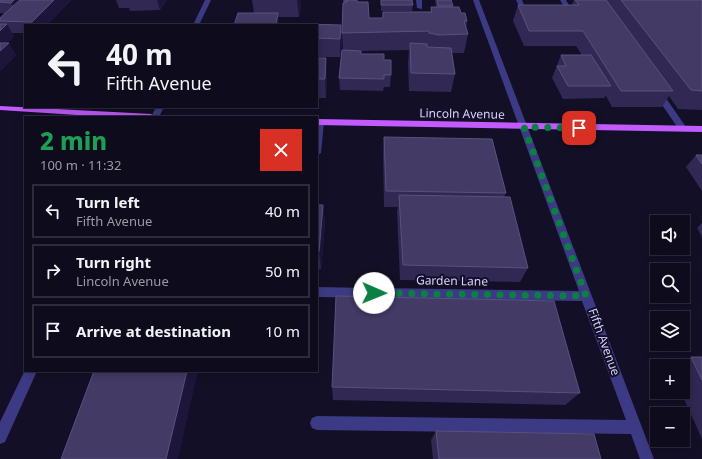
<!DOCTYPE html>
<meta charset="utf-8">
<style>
:root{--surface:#0e0b1c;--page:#171425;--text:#f1f3f6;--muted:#9b9ba3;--line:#2e2b3b}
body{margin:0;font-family:"Noto Sans",sans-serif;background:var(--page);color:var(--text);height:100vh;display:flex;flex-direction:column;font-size:15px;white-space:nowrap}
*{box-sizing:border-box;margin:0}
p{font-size:13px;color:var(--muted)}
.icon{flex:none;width:22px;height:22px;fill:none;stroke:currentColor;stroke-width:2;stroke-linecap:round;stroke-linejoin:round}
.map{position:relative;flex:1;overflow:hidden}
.sheet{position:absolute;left:24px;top:116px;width:294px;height:256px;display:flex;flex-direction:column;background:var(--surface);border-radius:0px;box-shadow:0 2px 10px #0003,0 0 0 1px var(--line)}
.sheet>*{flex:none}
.hud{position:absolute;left:24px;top:24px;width:294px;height:84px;border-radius:0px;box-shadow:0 2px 10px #0003,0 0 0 1px var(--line);background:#0e0b1c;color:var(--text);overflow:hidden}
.buttons{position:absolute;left:650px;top:215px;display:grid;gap:8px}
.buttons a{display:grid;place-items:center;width:40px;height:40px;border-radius:0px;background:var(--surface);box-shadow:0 2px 10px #0003,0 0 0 1px var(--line);font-size:20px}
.pin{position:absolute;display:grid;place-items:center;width:34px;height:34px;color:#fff;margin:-17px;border-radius:8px;box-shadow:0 2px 6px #0006}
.me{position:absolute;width:44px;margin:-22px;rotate:91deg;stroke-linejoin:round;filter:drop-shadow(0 0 3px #0008)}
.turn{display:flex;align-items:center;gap:14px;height:84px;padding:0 16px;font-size:18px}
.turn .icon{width:52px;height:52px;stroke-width:2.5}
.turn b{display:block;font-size:28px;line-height:34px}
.round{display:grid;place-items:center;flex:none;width:42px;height:42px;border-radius:0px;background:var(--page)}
.head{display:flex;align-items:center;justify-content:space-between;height:68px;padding:0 16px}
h1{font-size:24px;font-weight:800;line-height:30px;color:#1e9e55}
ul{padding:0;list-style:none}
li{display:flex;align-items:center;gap:12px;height:54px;margin:0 8px 6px;padding:0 8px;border:2px solid var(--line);border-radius:0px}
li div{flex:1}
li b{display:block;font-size:15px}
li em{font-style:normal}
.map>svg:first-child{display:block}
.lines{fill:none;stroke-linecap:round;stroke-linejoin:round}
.minor{fill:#3d3a85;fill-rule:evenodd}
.major{fill:#c25bff;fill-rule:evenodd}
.wall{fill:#312854}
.shaded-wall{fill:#1d163a}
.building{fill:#433a66;stroke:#5a527e}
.route{stroke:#0b8043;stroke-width:7;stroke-dasharray:0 12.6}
.labels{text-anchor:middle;stroke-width:4;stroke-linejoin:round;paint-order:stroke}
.street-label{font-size:12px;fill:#d9d4ff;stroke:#130f26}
</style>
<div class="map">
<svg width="702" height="459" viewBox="0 0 702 459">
<rect width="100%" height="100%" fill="#130f26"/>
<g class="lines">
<g class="minor">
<polygon points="205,0 211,0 199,25 193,25"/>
<polygon points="416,0 422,0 422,9 417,8"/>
<polygon points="473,0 479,0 654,459 640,459 631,434 317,430 312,428 310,423 312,418 317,416 626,420 582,301 317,297 317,287 368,288 370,277 374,275 378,277 380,288 579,291"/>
<polygon points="516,0 522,0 524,5 533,5 536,7 533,9 520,8"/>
<polygon points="560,0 566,0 570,7 569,8 555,8 555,6 563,5"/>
<polygon points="655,91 661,91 686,127 686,131 680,131 654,93"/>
<polygon points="156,107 164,107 159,117 151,117"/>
<polygon points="320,119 324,122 321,153 317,156 317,120"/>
<polygon points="25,370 37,371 5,442 0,444 0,422"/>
</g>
<g class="major">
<polygon points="0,106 151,114 155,117 108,117 0,110"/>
<polygon points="317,119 702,126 702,132 317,125"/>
</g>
</g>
<g class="wall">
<polygon points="0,0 71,0 47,25 25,25 25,33 12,33 14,36 7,43 16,55 0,71 0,18 5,14 0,13"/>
<polygon points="116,0 167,0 160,10 130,11 129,8 119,8"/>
<polygon points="252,0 300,0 301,4 299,17 278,17 279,25 234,25 254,13"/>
<polygon points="381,0 412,0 413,5 412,11 381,11"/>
<polygon points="435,0 451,0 453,7 461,13 467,21 466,28 468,34 464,53 452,53 455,74 451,92 409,91 408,62 409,50 361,51 361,54 384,60 391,75 390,87 384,87 383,91 340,90 339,78 343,50 342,33 357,2 369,18 382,18 383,12 430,12 431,7 436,7"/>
<polygon points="574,0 702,0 702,110 678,109 669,96 662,107 612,107 606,96 604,98 563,99 552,78 561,55 582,55 576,46 524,46 513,21 518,5 572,5"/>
<polygon points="317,25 341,25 342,44 340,57 317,57"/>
<polygon points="317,58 327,76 326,98 317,98"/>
<polygon points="384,137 506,193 504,197 528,268 520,282 400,280 397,211 398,207 384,207 383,153"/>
<polygon points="696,155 702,155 702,191 686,167"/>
<polygon points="317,205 323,205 325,223 321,269 317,269"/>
<polygon points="702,223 702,237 697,228"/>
<polygon points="691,357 702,357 702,439 681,392 683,392 683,366 677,366"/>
<polygon points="332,387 580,393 565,405 333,400"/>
<polygon points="436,431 601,459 433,459 431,440"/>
</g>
<g class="shaded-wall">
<polygon points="14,0 34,0 18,14 11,3"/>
<polygon points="54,0 71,0 47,25 33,25 32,22"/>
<polygon points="157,0 167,0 160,10"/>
<polygon points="297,0 300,0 301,4 299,17"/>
<polygon points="278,13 279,25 276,25"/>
<polygon points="7,24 14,36 0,50 0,31"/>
<polygon points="341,25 342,44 340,57 340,39"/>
<polygon points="9,43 16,55 0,71 0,51"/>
<polygon points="326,58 327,76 326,98 325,79"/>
<polygon points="323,205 325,223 321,269 319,252"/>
<polygon points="187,371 198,371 178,459 166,459"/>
</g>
<g class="building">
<polygon points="0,0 14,0 11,3 0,2"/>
<polygon points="20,0 54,0 32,22 0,21 0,18"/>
<polygon points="344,0 347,0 347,2 344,3"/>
<polygon points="347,0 357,0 357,2 368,2 369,18 383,18 383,12 432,12 431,7 459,7 461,13 465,13 467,21 464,21 468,34 439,35 429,33 429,31 342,33 343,3 347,2"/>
<polygon points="381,0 412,0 413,5 381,5"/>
<polygon points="437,0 451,0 453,6 438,6"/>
<polygon points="575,0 606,0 673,91 621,91 583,31 529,31 518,5 579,5"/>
<polygon points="621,0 702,0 702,91 691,90"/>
<polygon points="238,13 278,13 276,25 234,25"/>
<polygon points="0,24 7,24 0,31"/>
<polygon points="302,24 341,25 340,39 317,38 317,25 302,25"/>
<polygon points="0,43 9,43 0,51"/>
<polygon points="410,43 427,44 427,47 451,48 455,74 411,73"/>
<polygon points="342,50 361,51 361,54 384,54 384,60 391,60 391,75 384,75 384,79 339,78"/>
<polygon points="561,55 591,55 611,86 568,86 557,66 566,66"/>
<polygon points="317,58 326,58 325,79 317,79"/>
<polygon points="384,137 492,139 506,193 386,191"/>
<polygon points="696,155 702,155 702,164"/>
<polygon points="399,195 510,197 528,268 403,265"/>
<polygon points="317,205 323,205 319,252 317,252"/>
<polygon points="336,296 554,301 580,393 332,387"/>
<polygon points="691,357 702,357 702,380"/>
<polygon points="94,371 187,371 166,459 61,459"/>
<polygon points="436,431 594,434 601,459 439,459"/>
</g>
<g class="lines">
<polyline class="route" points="374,293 586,296 524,127 579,128"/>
</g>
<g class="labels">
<g class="street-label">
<text transform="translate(462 114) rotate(1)" y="4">Lincoln Avenue</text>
<text transform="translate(452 281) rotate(1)" y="4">Garden Lane</text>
<text transform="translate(604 342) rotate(70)" y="4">Fifth Avenue</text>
</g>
</g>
</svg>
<div class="buttons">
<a><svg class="icon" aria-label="sound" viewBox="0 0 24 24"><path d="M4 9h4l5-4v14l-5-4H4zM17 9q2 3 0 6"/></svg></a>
<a><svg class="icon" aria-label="search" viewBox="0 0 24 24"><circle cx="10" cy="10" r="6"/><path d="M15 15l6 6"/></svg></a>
<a><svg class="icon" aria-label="layers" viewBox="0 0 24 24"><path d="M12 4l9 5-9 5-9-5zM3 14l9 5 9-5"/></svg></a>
<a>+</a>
<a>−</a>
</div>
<div class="pin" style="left:579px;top:128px;background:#d93025"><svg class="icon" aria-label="arrive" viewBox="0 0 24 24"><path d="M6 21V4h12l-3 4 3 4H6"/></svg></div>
<svg class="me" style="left:374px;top:293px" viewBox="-20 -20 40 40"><circle r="19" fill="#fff"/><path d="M0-13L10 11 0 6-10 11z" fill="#0b8043"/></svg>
<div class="hud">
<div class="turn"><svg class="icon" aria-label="left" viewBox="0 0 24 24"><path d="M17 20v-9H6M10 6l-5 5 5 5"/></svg><div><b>40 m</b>Fifth Avenue</div></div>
</div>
<section class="sheet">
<div class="head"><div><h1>2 min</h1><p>100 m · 11:32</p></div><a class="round" style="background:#d93025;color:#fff"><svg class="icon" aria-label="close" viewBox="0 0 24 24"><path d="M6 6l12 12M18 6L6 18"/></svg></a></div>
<ul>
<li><svg class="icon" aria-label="left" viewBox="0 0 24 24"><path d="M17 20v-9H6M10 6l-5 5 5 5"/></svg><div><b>Turn left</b><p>Fifth Avenue</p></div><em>40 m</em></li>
<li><svg class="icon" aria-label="right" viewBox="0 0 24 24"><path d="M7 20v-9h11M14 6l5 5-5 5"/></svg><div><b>Turn right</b><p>Lincoln Avenue</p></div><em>50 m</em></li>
<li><svg class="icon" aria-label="arrive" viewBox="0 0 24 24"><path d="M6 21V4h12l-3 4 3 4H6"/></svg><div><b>Arrive at destination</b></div><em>10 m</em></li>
</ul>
</section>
</div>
